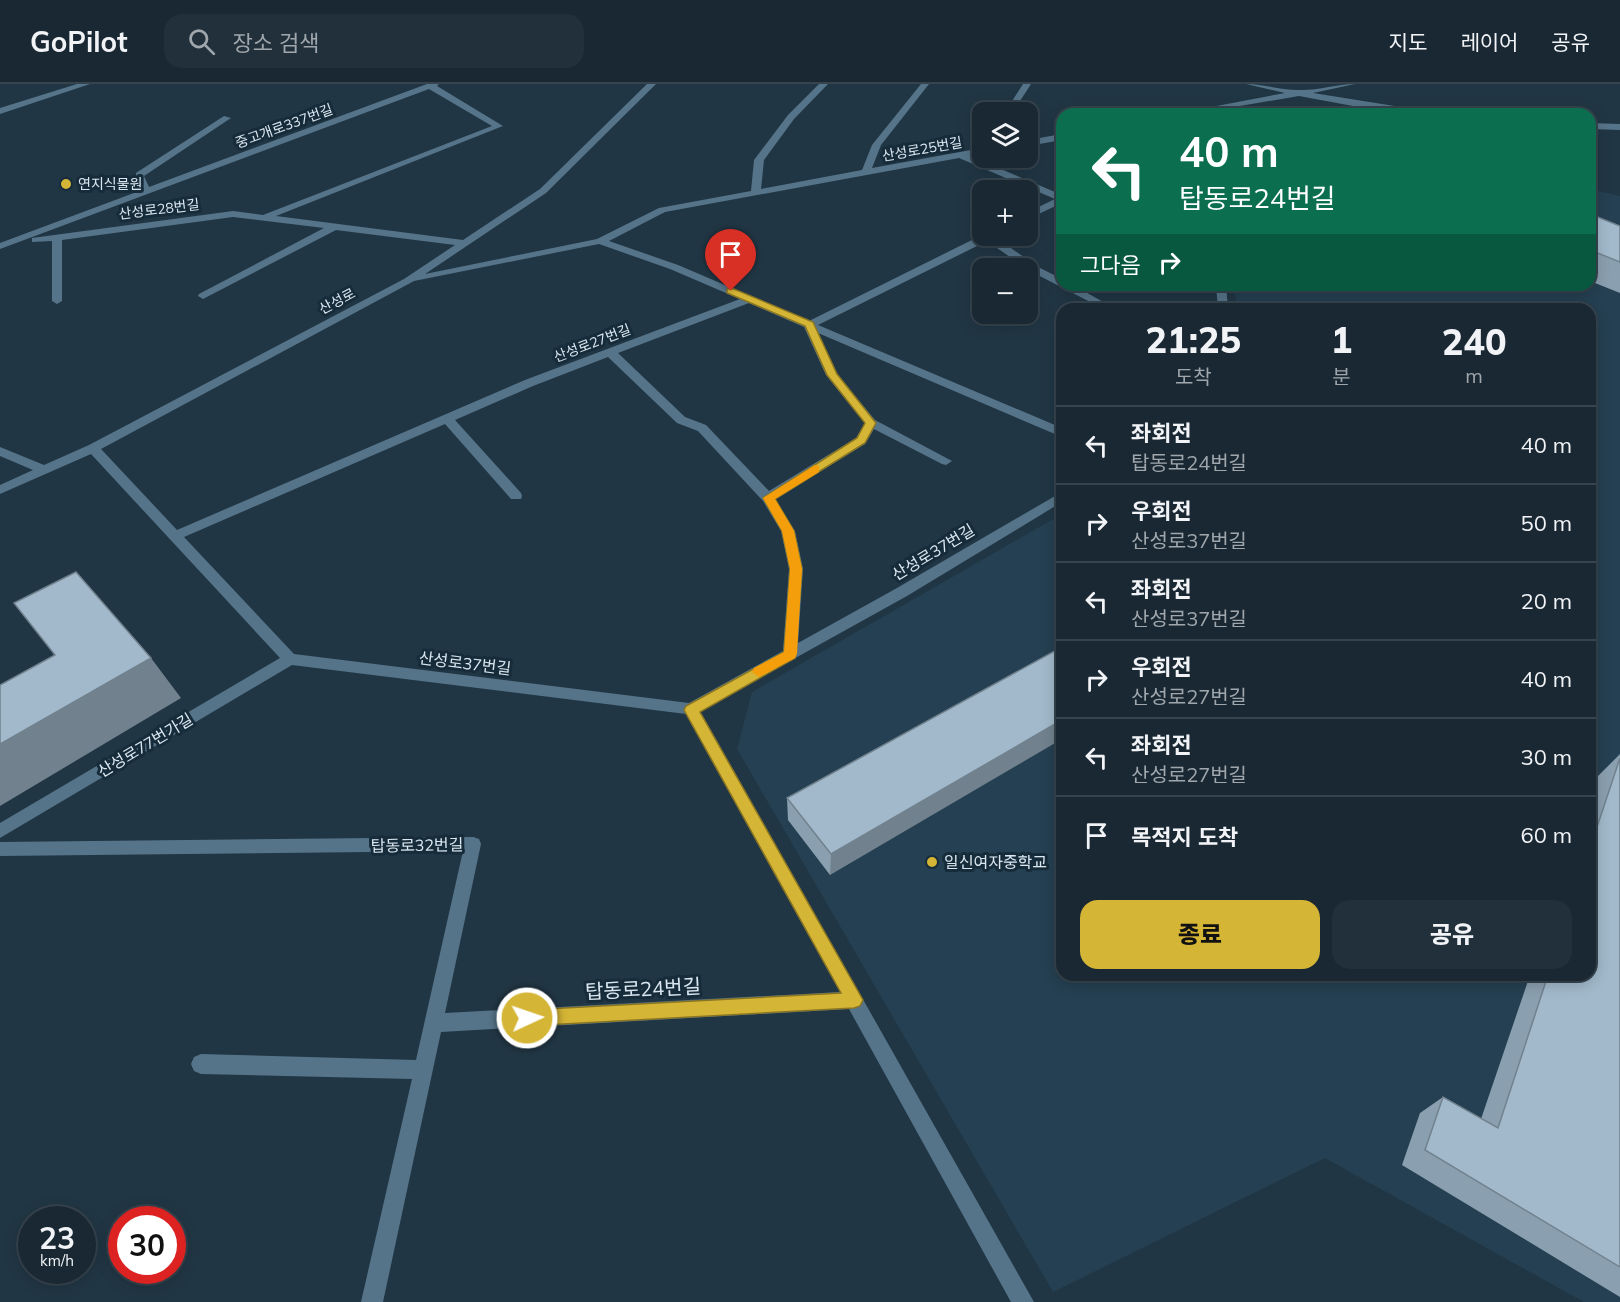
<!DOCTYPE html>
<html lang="ko">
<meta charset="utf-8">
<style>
:root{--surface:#192833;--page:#22303b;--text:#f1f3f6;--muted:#9fa6ac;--line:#37444e;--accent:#d5b535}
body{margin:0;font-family:Mulish,"Noto Sans KR",sans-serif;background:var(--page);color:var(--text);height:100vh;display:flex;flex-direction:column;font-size:22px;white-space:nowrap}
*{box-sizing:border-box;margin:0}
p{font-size:20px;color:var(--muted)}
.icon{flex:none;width:33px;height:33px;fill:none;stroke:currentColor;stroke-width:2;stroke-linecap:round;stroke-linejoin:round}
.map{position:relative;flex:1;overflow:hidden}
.side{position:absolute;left:1056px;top:219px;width:540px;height:678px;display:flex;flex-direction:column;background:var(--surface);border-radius:18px;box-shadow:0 3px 15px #0003,0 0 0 2px var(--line)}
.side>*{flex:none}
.hud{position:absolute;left:1056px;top:24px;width:540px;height:183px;border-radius:18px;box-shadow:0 3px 15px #0003,0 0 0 2px var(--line);background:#0b6e4f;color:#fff;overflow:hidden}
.controls{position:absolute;left:972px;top:18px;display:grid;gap:12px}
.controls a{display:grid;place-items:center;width:66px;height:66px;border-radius:12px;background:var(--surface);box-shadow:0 3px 15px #0003,0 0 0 2px var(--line);font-size:30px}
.speed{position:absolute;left:18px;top:1122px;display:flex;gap:12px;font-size:30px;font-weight:700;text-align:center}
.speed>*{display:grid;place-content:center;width:78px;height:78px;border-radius:50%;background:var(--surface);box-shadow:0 3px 15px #0003,0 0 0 2px var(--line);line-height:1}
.speed small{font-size:15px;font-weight:400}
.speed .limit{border:9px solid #d22;background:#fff;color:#111}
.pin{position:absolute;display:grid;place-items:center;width:51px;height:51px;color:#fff;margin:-62px -26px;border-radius:50% 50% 50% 0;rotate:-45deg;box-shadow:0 0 6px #0007}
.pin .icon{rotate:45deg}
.me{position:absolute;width:66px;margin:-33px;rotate:87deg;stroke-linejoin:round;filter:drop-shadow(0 0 4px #0008)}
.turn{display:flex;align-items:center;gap:21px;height:126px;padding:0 24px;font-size:27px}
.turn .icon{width:78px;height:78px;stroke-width:2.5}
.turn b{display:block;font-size:42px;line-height:51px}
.then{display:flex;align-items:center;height:57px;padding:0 24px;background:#0003;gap:12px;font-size:22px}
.eta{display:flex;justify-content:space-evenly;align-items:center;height:102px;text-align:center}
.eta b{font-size:36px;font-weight:800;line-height:42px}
.cta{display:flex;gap:12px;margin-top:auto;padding:12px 24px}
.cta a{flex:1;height:69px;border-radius:18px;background:var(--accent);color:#111;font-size:24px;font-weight:800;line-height:69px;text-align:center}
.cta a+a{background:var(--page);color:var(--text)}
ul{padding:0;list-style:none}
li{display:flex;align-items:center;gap:18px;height:78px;padding:0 24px;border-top:2px solid var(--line)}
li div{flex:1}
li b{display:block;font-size:22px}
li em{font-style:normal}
header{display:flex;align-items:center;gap:36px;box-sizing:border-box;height:84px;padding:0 30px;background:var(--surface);border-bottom:2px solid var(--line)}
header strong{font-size:28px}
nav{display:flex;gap:33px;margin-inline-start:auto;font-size:21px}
.search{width:420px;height:54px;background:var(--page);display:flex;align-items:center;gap:15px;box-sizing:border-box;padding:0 21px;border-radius:18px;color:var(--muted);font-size:22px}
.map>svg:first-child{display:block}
.built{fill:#254052}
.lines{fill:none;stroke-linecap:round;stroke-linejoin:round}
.minor{fill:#567489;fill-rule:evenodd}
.wall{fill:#8a9faf}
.shaded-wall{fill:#71828e}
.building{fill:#a1b9cb;stroke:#71828e;stroke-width:1.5}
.route{fill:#d5b535;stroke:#8a7622;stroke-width:1.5}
.slow{fill:#f59e0b}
.poi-dot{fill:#d5b535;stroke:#172c3a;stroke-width:2}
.labels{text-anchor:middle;stroke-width:6;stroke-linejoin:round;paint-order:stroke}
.far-street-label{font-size:14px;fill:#dae7f0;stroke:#172c3a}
.far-poi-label{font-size:14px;fill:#dae7f0;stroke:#172c3a;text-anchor:start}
.street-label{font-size:16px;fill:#dae7f0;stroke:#172c3a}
.poi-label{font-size:16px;fill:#dae7f0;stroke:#172c3a;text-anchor:start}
.near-street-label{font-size:20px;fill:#dae7f0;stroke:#172c3a}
</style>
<header>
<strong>GoPilot</strong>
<div class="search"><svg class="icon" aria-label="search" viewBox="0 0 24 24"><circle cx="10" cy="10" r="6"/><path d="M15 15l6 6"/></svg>장소 검색</div>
<nav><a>지도</a><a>레이어</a><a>공유</a></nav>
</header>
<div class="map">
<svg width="1620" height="1218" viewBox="0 0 1620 1218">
<rect width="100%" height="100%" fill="#213644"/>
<polygon class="built" points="1590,105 1620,112 1620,1218 1584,1218 1325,1074 1053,1208 737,665 752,608 1062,430 1062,891 1590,891 1590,225 1237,225 1234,201 1590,201"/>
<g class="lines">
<g class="minor">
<polygon points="77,0 90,0 0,30 0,24"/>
<path d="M 427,0 L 439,0 L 437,2 L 503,42 L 276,132 L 463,156 L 540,105 L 647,0 L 656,0 L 546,109 L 425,190 L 597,155 L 659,124 L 751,107 L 754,76 L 788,31 L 819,0 L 828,0 L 794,35 L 764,76 L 761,105 L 862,86 L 872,61 L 921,0 L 929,0 L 881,61 L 872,84 L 982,64 L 982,70 L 970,72 L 1062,111 L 1062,119 L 1028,135 L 1028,128 L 1055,115 L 959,74 L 665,128 L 609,157 L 678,181 L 809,237 L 982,151 L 994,152 L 1038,183 L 1062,195 L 1062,201 L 1073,201 L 1105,219 L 1104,221 L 1096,221 L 1030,187 L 987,157 L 818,241 L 1062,344 L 1062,353 L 818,249 L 837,290 L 875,336 L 952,377 L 946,381 L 942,380 L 874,345 L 865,360 L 775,415 L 795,447 L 803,485 L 798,559 L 897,504 L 1062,408 L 1062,418 L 907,512 L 700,627 L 1034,1218 L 1011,1218 L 849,925 L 441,948 L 383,1218 L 361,1218 L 412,995 L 201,990 L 194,987 L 191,980 L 194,973 L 201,970 L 416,976 L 463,767 L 0,772 L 0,758 L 473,753 L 479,755 L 481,760 L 445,929 L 840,908 L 686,630 L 292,581 L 0,754 L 0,739 L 280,574 L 91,370 L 0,410 L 0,401 L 33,386 L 0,372 L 0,363 L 44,381 L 89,361 L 404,195 L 455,161 L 336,146 L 203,215 L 198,212 L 199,210 L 324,144 L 233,133 L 62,156 L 62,217 L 57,220 L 52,217 L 52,157 L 32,158 L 32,154 L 233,127 L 263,131 L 492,42 L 429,5 L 0,165 L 0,159 L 142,106 L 137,101 L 136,89 L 224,32 L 231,34 L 144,92 L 149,103 ZM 599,160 L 670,185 L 740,215 L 525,296 L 177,446 L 101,365 L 414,197 ZM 749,219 L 804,243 L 826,291 L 865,339 L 856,354 L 769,407 L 706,341 L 685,333 L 618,269 ZM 608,273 L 677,339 L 698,347 L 763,417 L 781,447 L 789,485 L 783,567 L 689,619 L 294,570 L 184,453 L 445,340 L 511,415 L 521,415 L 522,412 L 521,409 L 455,336 L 533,302 Z"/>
<polygon points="1023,0 1031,0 1013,28 1005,28"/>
<path d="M 1246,0 C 1264,0 1280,6 1298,6 C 1317,7 1336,0 1355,0 L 1313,9 L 1426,27 L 1430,30 L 1380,27 L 1299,12 L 1193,30 L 1174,30 L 1285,9 Z"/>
<polygon points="1590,39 1620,40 1620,46 1590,45"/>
<polygon points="1062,50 1062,56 1028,62 1028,56"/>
<polygon points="1216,201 1226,201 1228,225 1218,225"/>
</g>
</g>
<g class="wall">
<polygon points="1590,130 1620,142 1620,209 1590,197"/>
<polygon points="1062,563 830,791 788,736 787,714"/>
<polygon points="1620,670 1620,1213 1402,1081 1420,1029 1443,1013 1481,1035 1530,891 1590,891 1590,714 1598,692"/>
</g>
<g class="shaded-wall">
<polygon points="151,574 181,614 0,722 0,660"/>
<polygon points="1062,636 1062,655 830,791 831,770"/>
</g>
<g class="building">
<polygon points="1250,28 1276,30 1251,30"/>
<polygon points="1590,130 1620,142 1620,178 1590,166"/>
<polygon points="76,488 151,574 0,660 0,601 55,571 14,519"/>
<polygon points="1062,563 1062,636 831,770 787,714"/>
<polygon points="1620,674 1620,1183 1425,1066 1443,1013 1498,1044 1548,891 1590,891 1590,764"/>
</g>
<polygon class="route" points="727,205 734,205 813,238 837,290 876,339 865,359 775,415 794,447 802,485 795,574 700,628 863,916 860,922 854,924 527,942 521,940 519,934 521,928 527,926 841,909 684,626 686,622 784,568 790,485 782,447 763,414 857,354 865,339 827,291 805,242 727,209"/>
<polygon class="slow" points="815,381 819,382 819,388 775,415 794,447 802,485 797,570 795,574 759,593 752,588 754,584 784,568 790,485 782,447 763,414"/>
<g class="poi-dot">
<circle cx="66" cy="100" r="6"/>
<circle cx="932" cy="778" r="6"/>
</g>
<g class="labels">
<g class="far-street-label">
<text transform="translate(284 42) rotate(-20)" y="5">중고개로337번길</text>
<text transform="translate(922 65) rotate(-10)" y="5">산성로25번길</text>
<text transform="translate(159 125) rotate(-7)" y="5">산성로28번길</text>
<text transform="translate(337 217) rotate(-28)" y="5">산성로</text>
<text transform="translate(592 259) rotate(-21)" y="5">산성로27번길</text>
</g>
<g class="far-poi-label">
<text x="78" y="105">연지식물원</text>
</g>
<g class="street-label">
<text transform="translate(933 468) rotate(-31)" y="6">산성로37번길</text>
<text transform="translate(465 579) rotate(7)" y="6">산성로37번길</text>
<text transform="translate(145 661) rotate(-31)" y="6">산성로77번가길</text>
<text transform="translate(417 761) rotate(-1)" y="6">탑동로32번길</text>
</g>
<g class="poi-label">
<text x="944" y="784">일신여자중학교</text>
</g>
<g class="near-street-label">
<text transform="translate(643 905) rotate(-3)" y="7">탑동로24번길</text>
</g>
</g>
</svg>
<div class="controls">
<a><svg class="icon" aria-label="layers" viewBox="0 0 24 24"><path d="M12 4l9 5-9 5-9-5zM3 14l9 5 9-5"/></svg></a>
<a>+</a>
<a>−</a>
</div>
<div class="speed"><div>23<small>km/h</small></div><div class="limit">30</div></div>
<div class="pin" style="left:731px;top:207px;background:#d93025"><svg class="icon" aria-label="arrive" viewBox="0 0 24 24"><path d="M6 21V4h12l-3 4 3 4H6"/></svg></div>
<svg class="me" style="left:527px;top:934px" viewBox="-20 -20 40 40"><circle r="17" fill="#d5b535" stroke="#fff" stroke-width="3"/><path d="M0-11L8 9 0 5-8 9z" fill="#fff"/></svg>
<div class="hud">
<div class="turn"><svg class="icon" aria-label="left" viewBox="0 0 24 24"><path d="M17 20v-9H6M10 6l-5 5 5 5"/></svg><div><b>40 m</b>탑동로24번길</div></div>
<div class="then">그다음<svg class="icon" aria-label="right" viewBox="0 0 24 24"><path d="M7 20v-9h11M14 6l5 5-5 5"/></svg></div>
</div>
<section class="side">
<div class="eta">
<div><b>21:25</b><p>도착</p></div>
<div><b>1</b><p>분</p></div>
<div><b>240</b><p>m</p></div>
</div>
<ul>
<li><svg class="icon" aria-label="left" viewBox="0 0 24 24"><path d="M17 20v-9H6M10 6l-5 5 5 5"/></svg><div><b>좌회전</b><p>탑동로24번길</p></div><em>40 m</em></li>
<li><svg class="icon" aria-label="right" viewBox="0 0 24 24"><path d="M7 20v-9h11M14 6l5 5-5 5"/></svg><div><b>우회전</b><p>산성로37번길</p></div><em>50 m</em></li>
<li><svg class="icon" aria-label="left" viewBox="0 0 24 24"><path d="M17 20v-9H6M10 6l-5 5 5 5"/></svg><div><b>좌회전</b><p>산성로37번길</p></div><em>20 m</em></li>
<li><svg class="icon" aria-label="right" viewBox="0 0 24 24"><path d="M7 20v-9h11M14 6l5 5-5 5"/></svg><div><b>우회전</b><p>산성로27번길</p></div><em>40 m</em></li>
<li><svg class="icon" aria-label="left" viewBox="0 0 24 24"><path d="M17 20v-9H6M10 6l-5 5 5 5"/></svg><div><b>좌회전</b><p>산성로27번길</p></div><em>30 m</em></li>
<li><svg class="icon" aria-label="arrive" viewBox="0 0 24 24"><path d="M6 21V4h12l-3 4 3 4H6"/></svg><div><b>목적지 도착</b></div><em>60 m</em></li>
</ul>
<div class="cta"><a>종료</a><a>공유</a></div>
</section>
</div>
